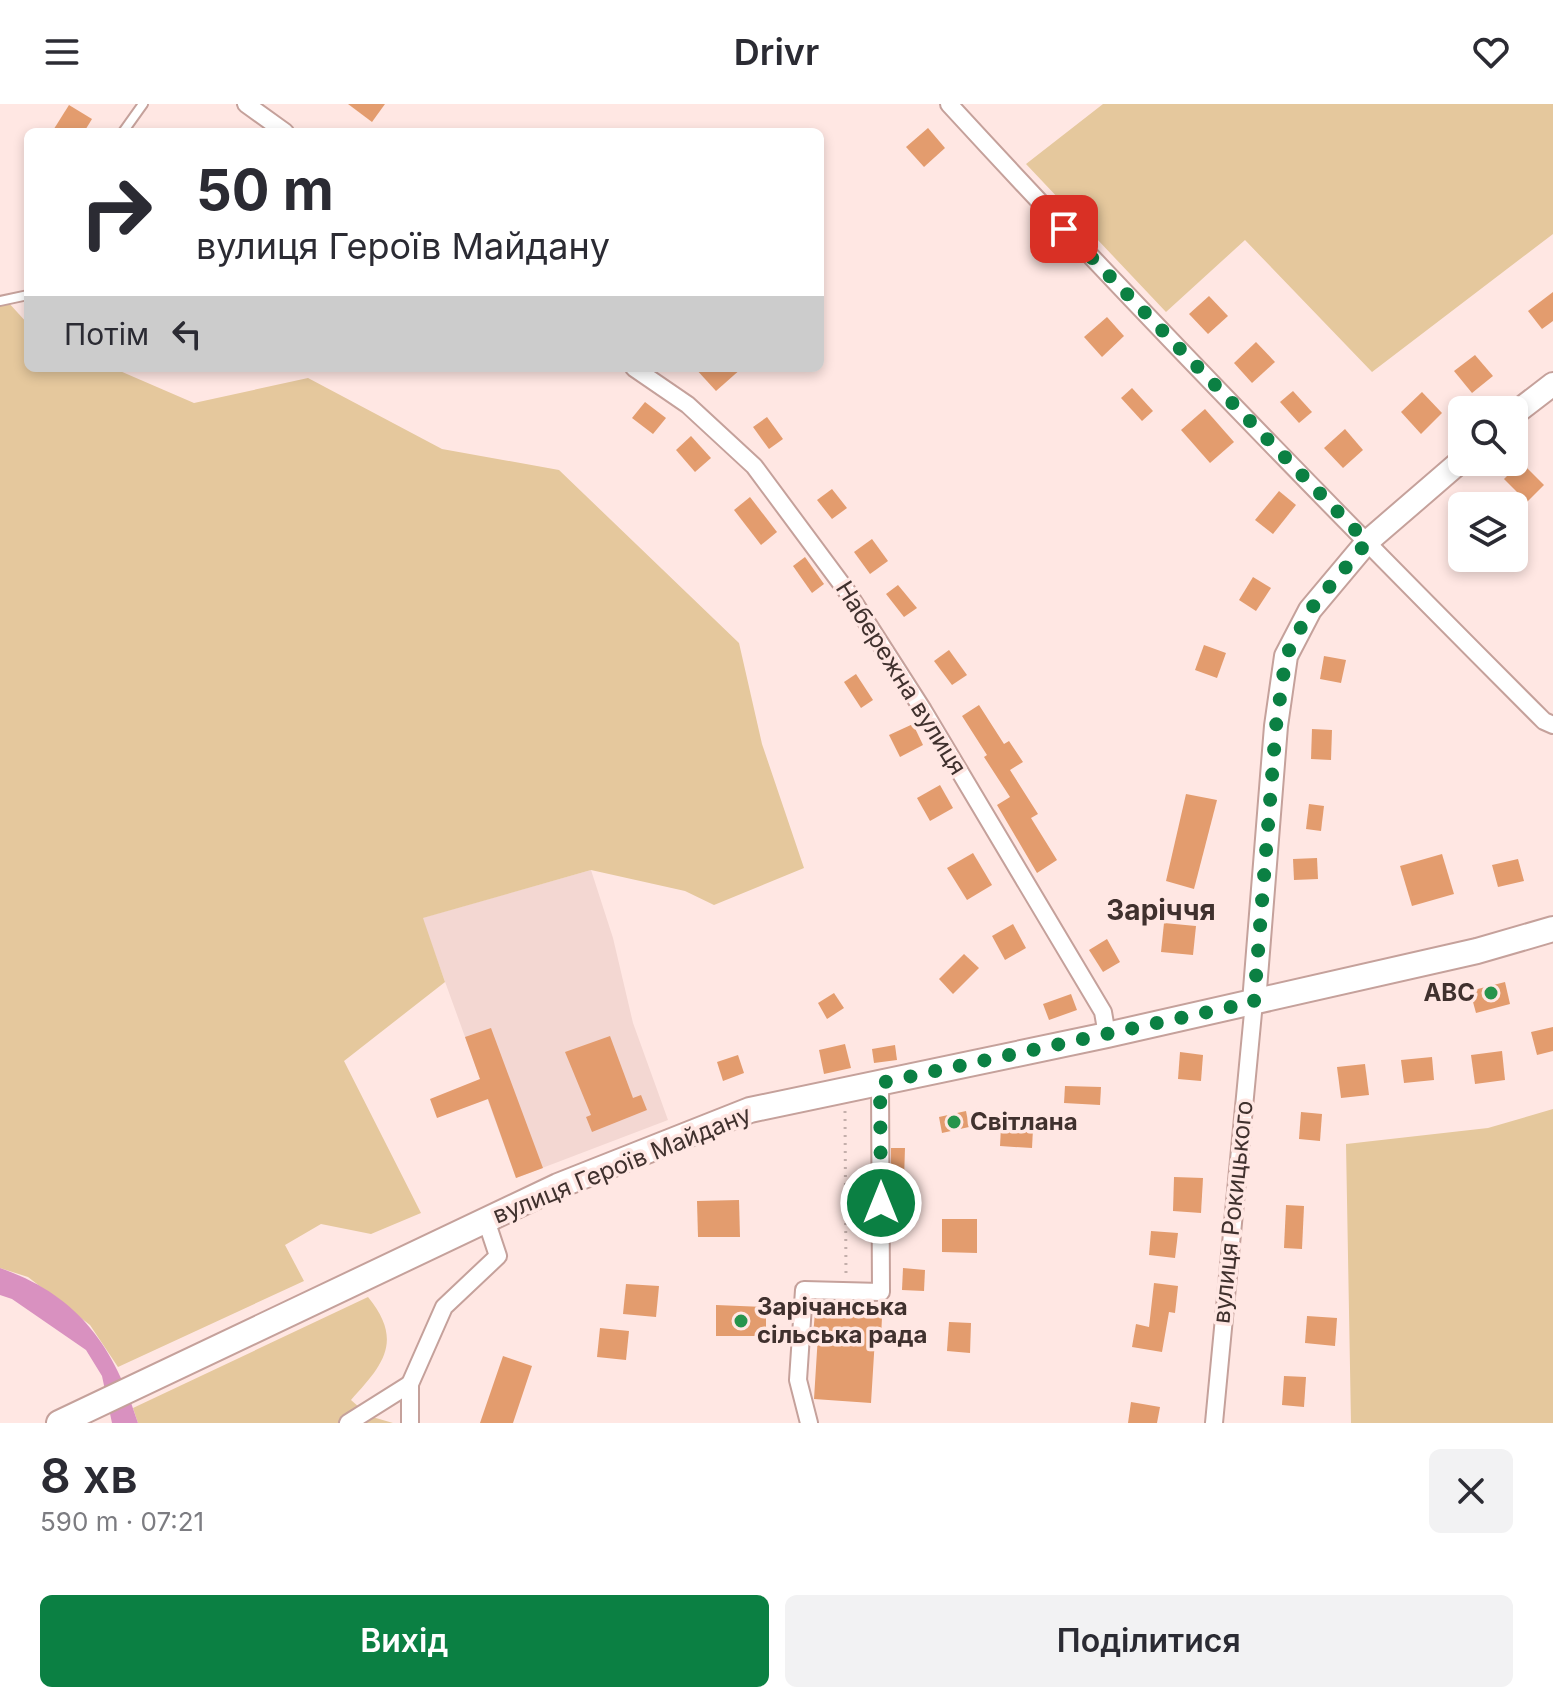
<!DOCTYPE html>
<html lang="uk">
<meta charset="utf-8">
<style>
:root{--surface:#fff;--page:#f2f2f3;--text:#2b2b33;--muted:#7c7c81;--accent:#0b8043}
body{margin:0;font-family:Inter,sans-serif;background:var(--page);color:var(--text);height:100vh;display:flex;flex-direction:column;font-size:30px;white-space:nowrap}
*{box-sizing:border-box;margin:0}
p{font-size:26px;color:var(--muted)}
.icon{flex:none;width:44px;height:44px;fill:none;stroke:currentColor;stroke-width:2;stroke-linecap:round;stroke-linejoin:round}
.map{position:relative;height:1319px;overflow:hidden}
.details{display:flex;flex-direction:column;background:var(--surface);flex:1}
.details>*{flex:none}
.guide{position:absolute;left:24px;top:24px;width:800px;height:244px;border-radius:12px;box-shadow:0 4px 12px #0003;background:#fff;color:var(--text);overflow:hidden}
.buttons{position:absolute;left:1448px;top:292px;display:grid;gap:16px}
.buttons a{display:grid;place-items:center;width:80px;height:80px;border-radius:12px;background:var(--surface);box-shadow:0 4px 12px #0003;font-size:40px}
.pin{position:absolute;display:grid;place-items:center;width:68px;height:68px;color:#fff;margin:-34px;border-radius:16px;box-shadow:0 4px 12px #0006}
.me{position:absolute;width:88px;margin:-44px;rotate:0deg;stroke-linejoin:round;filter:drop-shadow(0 0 6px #0008)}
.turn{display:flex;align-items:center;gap:28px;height:168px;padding:0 40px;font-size:36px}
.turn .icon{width:104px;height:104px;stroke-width:2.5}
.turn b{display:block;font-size:56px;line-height:68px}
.then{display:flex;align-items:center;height:76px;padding:0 40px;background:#0003;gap:16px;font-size:30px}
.round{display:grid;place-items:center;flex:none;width:84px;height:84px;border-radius:12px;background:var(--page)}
.summary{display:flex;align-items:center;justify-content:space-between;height:136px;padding:0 40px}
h1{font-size:48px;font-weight:600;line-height:60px}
.cta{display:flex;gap:16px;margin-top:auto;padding:16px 40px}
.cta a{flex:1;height:92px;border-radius:12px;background:var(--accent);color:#fff;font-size:32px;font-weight:600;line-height:92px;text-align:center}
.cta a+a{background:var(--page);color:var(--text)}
header{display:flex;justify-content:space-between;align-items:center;height:104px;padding:0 40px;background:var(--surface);font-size:36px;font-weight:600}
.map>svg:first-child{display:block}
.built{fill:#f3d7d2}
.green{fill:#e5c89d}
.water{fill:#d991c0}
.building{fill:#e39c6e}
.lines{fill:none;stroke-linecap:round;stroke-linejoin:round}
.lane-casing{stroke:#c5a19b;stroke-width:12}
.street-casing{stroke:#c5a19b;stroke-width:20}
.secondary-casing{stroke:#c5a19b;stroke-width:26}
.primary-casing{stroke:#c5a19b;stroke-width:28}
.path{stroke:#c4afab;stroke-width:3;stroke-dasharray:2 6;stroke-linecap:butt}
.lane{stroke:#fff;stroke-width:8}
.street{stroke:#fff;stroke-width:16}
.secondary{stroke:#fff;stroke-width:22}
.primary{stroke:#fff;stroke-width:24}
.route{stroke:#0b8043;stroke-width:14;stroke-dasharray:0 25.2}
.poi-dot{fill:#27944c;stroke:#ffe7e3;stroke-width:3}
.labels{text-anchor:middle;stroke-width:7;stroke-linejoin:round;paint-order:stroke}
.street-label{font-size:24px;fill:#40312e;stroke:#ffe7e3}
.poi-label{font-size:24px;font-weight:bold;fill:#40312e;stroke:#ffe7e3;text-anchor:start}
.quarter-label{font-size:28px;font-weight:bold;fill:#40312e;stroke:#ffe7e3}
</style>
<header><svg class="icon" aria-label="menu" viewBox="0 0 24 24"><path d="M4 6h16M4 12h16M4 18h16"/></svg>Drivr<svg class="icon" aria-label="heart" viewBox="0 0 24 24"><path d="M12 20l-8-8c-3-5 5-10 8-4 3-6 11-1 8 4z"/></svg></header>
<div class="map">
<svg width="1553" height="1319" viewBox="0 0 1553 1319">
<rect width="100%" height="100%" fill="#ffe7e3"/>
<polygon class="built" points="591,766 613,834 633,919 668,1016 516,1074 422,814"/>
<g class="green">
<polygon points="1103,0 1553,0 1553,130 1372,268 1245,136 1166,208 1026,60"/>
<polygon points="0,197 7,197 28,220 28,264 113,264 194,299 308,274 442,345 559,366 739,539 762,640 804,764 714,801 685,787 591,766 423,814 445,878 344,957 421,1109 371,1130 321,1120 285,1141 304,1177 118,1263 90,1221 28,1173 0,1164"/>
<polygon points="1553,1005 1553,1319 1351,1319 1346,1040 1488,1024"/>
<path d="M 368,1193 C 404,1237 383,1261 351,1296 L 369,1312 L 393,1319 L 138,1319 L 133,1304 Z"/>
</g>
<path class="water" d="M 0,1164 C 78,1191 114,1242 138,1319 L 112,1319 L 102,1272 L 86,1246 L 12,1195 L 0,1191 Z"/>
<g class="building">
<polygon points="348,0 385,0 372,18"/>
<polygon points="69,1 92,15 84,28 52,28"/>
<polygon points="928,24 945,44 924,63 906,43"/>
<polygon points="1553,188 1553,217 1542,225 1528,207"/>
<polygon points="1209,192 1228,212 1208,230 1189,210"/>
<polygon points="1107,213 1124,232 1102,253 1084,233"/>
<polygon points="1256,238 1275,258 1252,279 1234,259"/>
<polygon points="1475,251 1493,272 1472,289 1454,267"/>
<polygon points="695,264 742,264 716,287"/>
<polygon points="1132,284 1153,307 1142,317 1121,294"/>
<polygon points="1293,287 1312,308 1299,319 1280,298"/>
<polygon points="1422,288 1442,309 1421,330 1401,308"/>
<polygon points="645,298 666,314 653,330 632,314"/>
<polygon points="1205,305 1234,338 1210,359 1181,326"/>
<polygon points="767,313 783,335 769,345 753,323"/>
<polygon points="1345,325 1363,346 1343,364 1324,344"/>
<polygon points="691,332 711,354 695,368 676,346"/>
<polygon points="1521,358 1544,381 1527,398 1504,375"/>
<polygon points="832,385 847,404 832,415 817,396"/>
<polygon points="1279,387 1296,401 1273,430 1255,416"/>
<polygon points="750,393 777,428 761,441 734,406"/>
<polygon points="872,435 888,457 870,470 854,448"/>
<polygon points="805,453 824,480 812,489 793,462"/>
<polygon points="1253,473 1271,484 1256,507 1239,496"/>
<polygon points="898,481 917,504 904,513 886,490"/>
<polygon points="1204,541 1226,549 1217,574 1195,566"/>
<polygon points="949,546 967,571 952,581 934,557"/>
<polygon points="1324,552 1346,556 1341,579 1320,575"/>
<polygon points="856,570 873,596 861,604 844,578"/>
<polygon points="979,601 1004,640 1009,637 1023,658 1010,666 1038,710 1031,714 1057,756 1037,769 997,701 1010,693 984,653 987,651 962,612"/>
<polygon points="913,620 923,641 900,653 889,631"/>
<polygon points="1312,625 1332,626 1331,656 1311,655"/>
<polygon points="940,681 953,704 930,717 917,694"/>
<polygon points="1186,690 1217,696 1194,785 1166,777"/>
<polygon points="1309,700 1324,702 1321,727 1306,725"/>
<polygon points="973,749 992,781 967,796 947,764"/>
<polygon points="1442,750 1454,790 1412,802 1400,762"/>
<polygon points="1317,754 1318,775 1294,776 1293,755"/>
<polygon points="1518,755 1524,777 1498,783 1492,761"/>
<polygon points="1164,819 1196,822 1193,851 1161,848"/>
<polygon points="1013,820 1026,844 1005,856 992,832"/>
<polygon points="1107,835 1120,858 1103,868 1089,846"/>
<polygon points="964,850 979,864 953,890 939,875"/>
<polygon points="1505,878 1510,900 1476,909 1470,887"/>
<polygon points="834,889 844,904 827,915 818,899"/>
<polygon points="1071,890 1077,906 1049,916 1043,900"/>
<polygon points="1553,923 1553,947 1537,951 1531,928"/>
<polygon points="491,924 543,1064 516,1074 488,995 437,1014 430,995 480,975 465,933"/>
<polygon points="610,932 633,994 641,991 647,1006 592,1028 586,1013 591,1011 565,948"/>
<polygon points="845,940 851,964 824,970 819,946"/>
<polygon points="895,941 897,956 874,959 872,945"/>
<polygon points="1502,947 1505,976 1475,980 1471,951"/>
<polygon points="1180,948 1203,951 1201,977 1178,975"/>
<polygon points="738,951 744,969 723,977 717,958"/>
<polygon points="1432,953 1434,976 1404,979 1401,956"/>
<polygon points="1365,960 1369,991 1341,994 1337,963"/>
<polygon points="1065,982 1101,983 1100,1001 1064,999"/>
<polygon points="966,1007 969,1023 942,1029 939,1013"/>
<polygon points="1301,1008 1322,1010 1320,1037 1299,1035"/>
<polygon points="1001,1023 1033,1025 1032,1044 1000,1042"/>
<polygon points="891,1044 905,1044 904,1075 891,1074"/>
<polygon points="1174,1073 1203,1074 1201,1109 1173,1107"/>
<polygon points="739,1096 740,1133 698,1133 697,1097"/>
<polygon points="1286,1101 1304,1102 1302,1145 1284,1144"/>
<polygon points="942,1115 977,1115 977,1149 942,1148"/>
<polygon points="1151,1127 1178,1129 1175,1154 1149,1151"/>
<polygon points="903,1164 925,1166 924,1187 902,1186"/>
<polygon points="1154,1179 1178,1182 1175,1209 1169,1208 1162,1248 1132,1243 1136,1220 1149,1223"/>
<polygon points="626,1180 659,1182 656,1213 623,1210"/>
<polygon points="716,1201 766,1203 766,1232 716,1232"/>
<polygon points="815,1209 882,1213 881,1234 875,1234 871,1299 814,1295 818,1231 813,1231"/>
<polygon points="1307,1212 1337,1214 1335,1242 1305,1239"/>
<polygon points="949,1218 971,1219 970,1249 947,1247"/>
<polygon points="600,1224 629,1227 626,1256 597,1253"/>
<polygon points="503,1252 532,1262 513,1319 480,1319"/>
<polygon points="1284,1272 1306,1273 1304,1303 1282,1301"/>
<polygon points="1131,1298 1160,1303 1157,1319 1128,1319"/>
</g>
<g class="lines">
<g class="lane-casing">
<g id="lane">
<polyline points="123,28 143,0"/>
<polyline points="0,197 28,191"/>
</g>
</g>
<g class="street-casing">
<g id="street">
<polyline points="246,0 285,28"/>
<path d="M 949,0 C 1142,210 1342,415 1544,617 L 1553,621"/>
<polyline points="634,264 688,301 754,362 846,486 923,606 1103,908 1107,931"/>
<polyline points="348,1319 410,1280"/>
<polyline points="410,1319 410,1280 444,1203 498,1152 486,1116"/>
<polyline points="809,1319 798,1276 804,1186 881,1188 880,979"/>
<polyline points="1214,1319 1254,898"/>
</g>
</g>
<g class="secondary-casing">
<g id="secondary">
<polyline points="1514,310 1553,280"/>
<polyline points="1254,898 1276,622 1286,552 1310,506 1367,438 1462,356"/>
</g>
</g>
<g class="primary-casing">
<polyline id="primary" points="59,1319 558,1082 750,1006 1107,931 1477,847 1553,825"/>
</g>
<polyline class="path" points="845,1007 846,1172"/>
<use href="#lane" class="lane"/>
<use href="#street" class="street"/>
<use href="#secondary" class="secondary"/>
<use href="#primary" class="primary"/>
</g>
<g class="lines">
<polyline class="route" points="881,1099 880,979 1254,898 1276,622 1286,552 1310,506 1367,438 1064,125"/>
</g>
<g class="poi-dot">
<circle cx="1491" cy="889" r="8"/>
<circle cx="954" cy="1018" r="8"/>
<circle cx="741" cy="1217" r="8"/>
</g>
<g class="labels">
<g class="street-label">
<text transform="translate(901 574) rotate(58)" y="8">Набережна вулиця</text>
<text transform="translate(622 1061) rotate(-22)" y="8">вулиця Героїв Майдану</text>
<text transform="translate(1233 1108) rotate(-84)" y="8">вулиця Рокицького</text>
</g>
<g class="poi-label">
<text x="1475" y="897" text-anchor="end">ABC</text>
<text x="970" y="1026">Світлана</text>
<text x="757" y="1211">Зарічанська<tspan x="757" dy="28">сільська рада</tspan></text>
</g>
<g class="quarter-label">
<text x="1161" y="816">Заріччя</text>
</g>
</g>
</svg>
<div class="buttons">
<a><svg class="icon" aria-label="search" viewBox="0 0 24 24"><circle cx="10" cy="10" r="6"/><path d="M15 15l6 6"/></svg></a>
<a><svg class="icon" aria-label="layers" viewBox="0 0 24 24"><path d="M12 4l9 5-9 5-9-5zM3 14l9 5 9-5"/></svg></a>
</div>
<div class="pin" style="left:1064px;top:125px;background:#d93025"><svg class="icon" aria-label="arrive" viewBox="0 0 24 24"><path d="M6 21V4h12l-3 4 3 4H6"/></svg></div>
<svg class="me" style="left:881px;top:1099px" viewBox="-20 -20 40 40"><circle r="17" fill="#0b8043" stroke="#fff" stroke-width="3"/><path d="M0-11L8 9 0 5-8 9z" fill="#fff"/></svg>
<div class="guide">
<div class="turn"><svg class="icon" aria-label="right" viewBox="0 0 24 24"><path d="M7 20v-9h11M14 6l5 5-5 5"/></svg><div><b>50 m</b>вулиця Героїв Майдану</div></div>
<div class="then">Потім<svg class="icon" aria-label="left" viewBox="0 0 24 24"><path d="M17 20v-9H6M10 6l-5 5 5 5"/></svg></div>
</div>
</div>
<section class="details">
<div class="summary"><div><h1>8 хв</h1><p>590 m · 07:21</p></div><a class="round"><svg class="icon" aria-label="close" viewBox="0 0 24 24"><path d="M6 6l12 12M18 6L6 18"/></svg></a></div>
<div class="cta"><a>Вихід</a><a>Поділитися</a></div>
</section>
